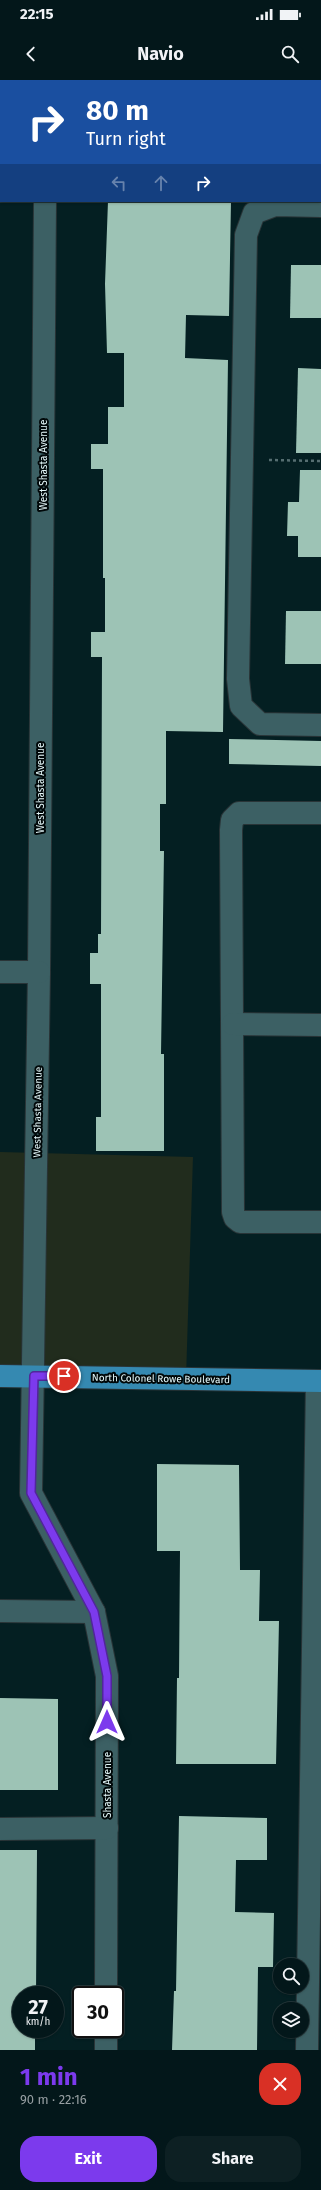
<!DOCTYPE html>
<meta charset="utf-8">
<style>
:root{--surface:#03171a;--page:#0d2023;--text:#f1f3f6;--muted:#979fa2;--line:#243639;--accent:#7c3aed}
body{margin:0;font-family:"Fira Sans",sans-serif;background:var(--page);color:var(--text);height:100vh;display:flex;flex-direction:column;font-size:15px;white-space:nowrap}
*{box-sizing:border-box;margin:0}
p{font-size:13px;color:var(--muted)}
.icon{flex:none;width:22px;height:22px;fill:none;stroke:currentColor;stroke-width:2;stroke-linecap:round;stroke-linejoin:round}
.map{position:relative;height:1970px;overflow:hidden}
.side{display:flex;flex-direction:column;background:var(--surface);flex:1}
.side>*{flex:none}
.guide{position:absolute;left:0px;top:0px;width:321px;height:122px;box-shadow:0 1px 3px #0004,0 0 0 1px var(--line);background:#1a4fa0;color:#fff;overflow:hidden}
.controls{position:absolute;left:273px;top:1878px;display:grid;gap:8px}
.controls a{display:grid;place-items:center;width:36px;height:36px;border-radius:50%;background:var(--surface);box-shadow:0 1px 3px #0004,0 0 0 1px var(--line);font-size:20px}
.speed{position:absolute;left:12px;top:1906px;display:flex;gap:8px;font-size:20px;font-weight:700;text-align:center}
.speed>*{display:grid;place-content:center;width:52px;height:52px;border-radius:50%;background:var(--surface);box-shadow:0 1px 3px #0004,0 0 0 1px var(--line);line-height:1}
.speed small{font-size:10px;font-weight:400}
.speed .limit{border:2px solid #111;border-radius:6px;background:#fff;color:#111}
.pin{position:absolute;display:grid;place-items:center;width:34px;height:34px;color:#fff;margin:-17px;border:2px solid #fff;border-radius:50%;box-shadow:0 1px 4px #0007}
.me{position:absolute;width:44px;margin:-22px;rotate:0deg;stroke-linejoin:round;filter:drop-shadow(0 0 3px #0008)}
.turn{display:flex;align-items:center;gap:14px;height:84px;padding:0 20px;font-size:18px}
.turn .icon{width:52px;height:52px;stroke-width:2.5}
.turn b{display:block;font-size:28px;line-height:34px}
.lanes{display:flex;align-items:center;height:38px;padding:0 20px;background:#0003;justify-content:center;gap:20px;direction:ltr}
.lanes .off{opacity:.35}
.round{display:grid;place-items:center;flex:none;width:42px;height:42px;border-radius:16px;background:var(--page)}
.summary{display:flex;align-items:center;justify-content:space-between;height:68px;padding:0 20px}
h1{font-size:24px;font-weight:700;line-height:30px;color:var(--accent)}
.cta{display:flex;gap:8px;margin-top:auto;padding:8px 20px}
.cta a{flex:1;height:46px;border-radius:16px;background:var(--accent);color:#fff;font-size:16px;font-weight:700;line-height:46px;text-align:center}
.cta a+a{background:var(--page);color:var(--text)}
.status{display:flex;justify-content:space-between;align-items:center;height:28px;padding:0 20px;background:var(--surface);direction:ltr}
.status svg{height:11px;fill:currentColor}
header{display:flex;justify-content:space-between;align-items:center;height:52px;padding:0 20px;background:var(--surface);font-size:18px;font-weight:700}
.map>svg:first-child{display:block}
.green{fill:#212c1d}
.building{fill:#9dc3b5}
.lines{fill:none;stroke-linecap:round;stroke-linejoin:round}
.minor-casing{stroke:#293437;stroke-width:24}
.major-casing{stroke:#293437;stroke-width:24}
.path{stroke:#566e71;stroke-width:2.5;stroke-dasharray:3 3;stroke-linecap:butt}
.minor{stroke:#3c6064;stroke-width:22}
.major{stroke:#3589b1;stroke-width:22}
.route-casing{stroke:#51269a;stroke-width:10}
.route{stroke:#7c3aed;stroke-width:7}
.labels{text-anchor:middle;stroke-width:4;stroke-linejoin:round;paint-order:stroke}
.street-label{font-size:10px;fill:#e5f9fb;stroke:#000809}
</style>
<div class="status"><b>22:15</b><svg viewBox="0 0 49 12"><path d="M0 12V9h3v3zM5 12V6h3v6zM10 12V3h3v9zM15 12V0h3v12zM26 1h20v11H26zM47 4h2v5h-2z"/></svg></div>
<header><svg class="icon" aria-label="back" viewBox="0 0 24 24"><path d="M15 5l-7 7 7 7"/></svg>Navio<svg class="icon" aria-label="search" viewBox="0 0 24 24"><circle cx="10" cy="10" r="6"/><path d="M15 15l6 6"/></svg></header>
<div class="map">
<svg width="321" height="1970" viewBox="0 0 321 1970">
<rect width="100%" height="100%" fill="#041f22"/>
<polygon class="green" points="0,1072 193,1077 186,1298 0,1295"/>
<g class="building">
<polygon points="108,121 231,121 229,236 186,235 185,278 228,280 223,652 166,651 166,724 160,724 160,771 164,771 161,974 164,974 164,1071 96,1071 96,1037 101,1037 101,904 90,904 90,873 98,873 98,854 101,854 102,577 91,577 91,552 105,552 105,498 103,498 103,389 91,389 91,364 108,364 108,327 124,327 124,273 107,273 105,204"/>
<polygon points="291,185 321,185 321,238 290,238"/>
<polygon points="298,288 321,289 321,373 296,373"/>
<polygon points="300,390 321,390 321,477 298,477 298,456 287,456 288,422 299,422"/>
<polygon points="286,531 321,531 321,584 285,584"/>
<polygon points="229,659 321,661 321,686 229,684"/>
<polygon points="157,1384 239,1385 240,1490 260,1490 259,1541 279,1541 276,1684 176,1684 177,1598 179,1598 180,1471 157,1471"/>
<polygon points="0,1618 58,1619 58,1710 0,1710"/>
<polygon points="179,1736 267,1738 267,1780 236,1780 235,1832 274,1833 273,1887 258,1887 257,1970 172,1970 174,1911 176,1911"/>
<polygon points="0,1770 37,1770 36,1915 21,1915 21,1949 35,1949 35,1970 0,1970"/>
</g>
<g class="lines">
<g class="minor-casing">
<g id="minor">
<polyline points="256,0 257,1"/>
<polyline points="46,1 46,0"/>
<polyline points="0,4 1,4"/>
<polyline points="320,31 321,31"/>
<polyline points="45,121 39,892 31,1413 94,1532 107,1596 106,1915"/>
<polyline points="321,126 275,125 254,133 246,155 238,599 241,626 260,644 321,645"/>
<polyline points="321,733 239,733 232,740 231,750 233,1132 235,1138 240,1142 321,1142"/>
<polyline points="0,892 39,892"/>
<polyline points="233,944 321,945"/>
<polyline points="0,1531 94,1532"/>
<polyline points="0,1749 107,1748"/>
<polyline points="106,1970 106,1949"/>
<polyline points="307,1970 317,1301"/>
</g>
</g>
<g class="major-casing">
<polyline id="major" points="0,1296 321,1301"/>
</g>
<polyline class="path" points="269,380 321,381"/>
<use href="#minor" class="minor"/>
<use href="#major" class="major"/>
</g>
<g class="lines">
<g class="route-casing">
<polyline id="route" points="64,1296 34,1296 31,1413 94,1532 107,1596 107,1642"/>
</g>
<use href="#route" class="route"/>
</g>
<g class="labels">
<g class="street-label">
<text transform="translate(43 385) rotate(-90)" y="4">West Shasta Avenue</text>
<text transform="translate(40 708) rotate(-90)" y="4">West Shasta Avenue</text>
<text transform="translate(37 1032) rotate(-89)" y="4">West Shasta Avenue</text>
<text transform="translate(161 1298) rotate(1)" y="4">North Colonel Rowe Boulevard</text>
<text transform="translate(107 1705) rotate(-90)" y="4">Shasta Avenue</text>
</g>
</g>
</svg>
<div class="controls">
<a><svg class="icon" aria-label="search" viewBox="0 0 24 24"><circle cx="10" cy="10" r="6"/><path d="M15 15l6 6"/></svg></a>
<a><svg class="icon" aria-label="layers" viewBox="0 0 24 24"><path d="M12 4l9 5-9 5-9-5zM3 14l9 5 9-5"/></svg></a>
</div>
<div class="speed"><div>27<small>km/h</small></div><div class="limit">30</div></div>
<div class="pin" style="left:64px;top:1296px;background:#d93025"><svg class="icon" aria-label="arrive" viewBox="0 0 24 24"><path d="M6 21V4h12l-3 4 3 4H6"/></svg></div>
<svg class="me" style="left:107px;top:1642px" viewBox="-20 -20 40 40"><path d="M0-17L14 15 0 8-14 15z" fill="#7c3aed" stroke="#fff" stroke-width="4"/></svg>
<div class="guide">
<div class="turn"><svg class="icon" aria-label="right" viewBox="0 0 24 24"><path d="M7 20v-9h11M14 6l5 5-5 5"/></svg><div><b>80 m</b>Turn right</div></div>
<div class="lanes"><svg class="icon off" aria-label="left" viewBox="0 0 24 24"><path d="M17 20v-9H6M10 6l-5 5 5 5"/></svg><svg class="icon off" aria-label="ahead" viewBox="0 0 24 24"><path d="M12 20V5M6 11l6-6 6 6"/></svg><svg class="icon" aria-label="right" viewBox="0 0 24 24"><path d="M7 20v-9h11M14 6l5 5-5 5"/></svg></div>
</div>
</div>
<section class="side">
<div class="summary"><div><h1>1 min</h1><p>90 m · 22:16</p></div><a class="round" style="background:#d93025;color:#fff"><svg class="icon" aria-label="close" viewBox="0 0 24 24"><path d="M6 6l12 12M18 6L6 18"/></svg></a></div>
<div class="cta"><a>Exit</a><a>Share</a></div>
</section>
